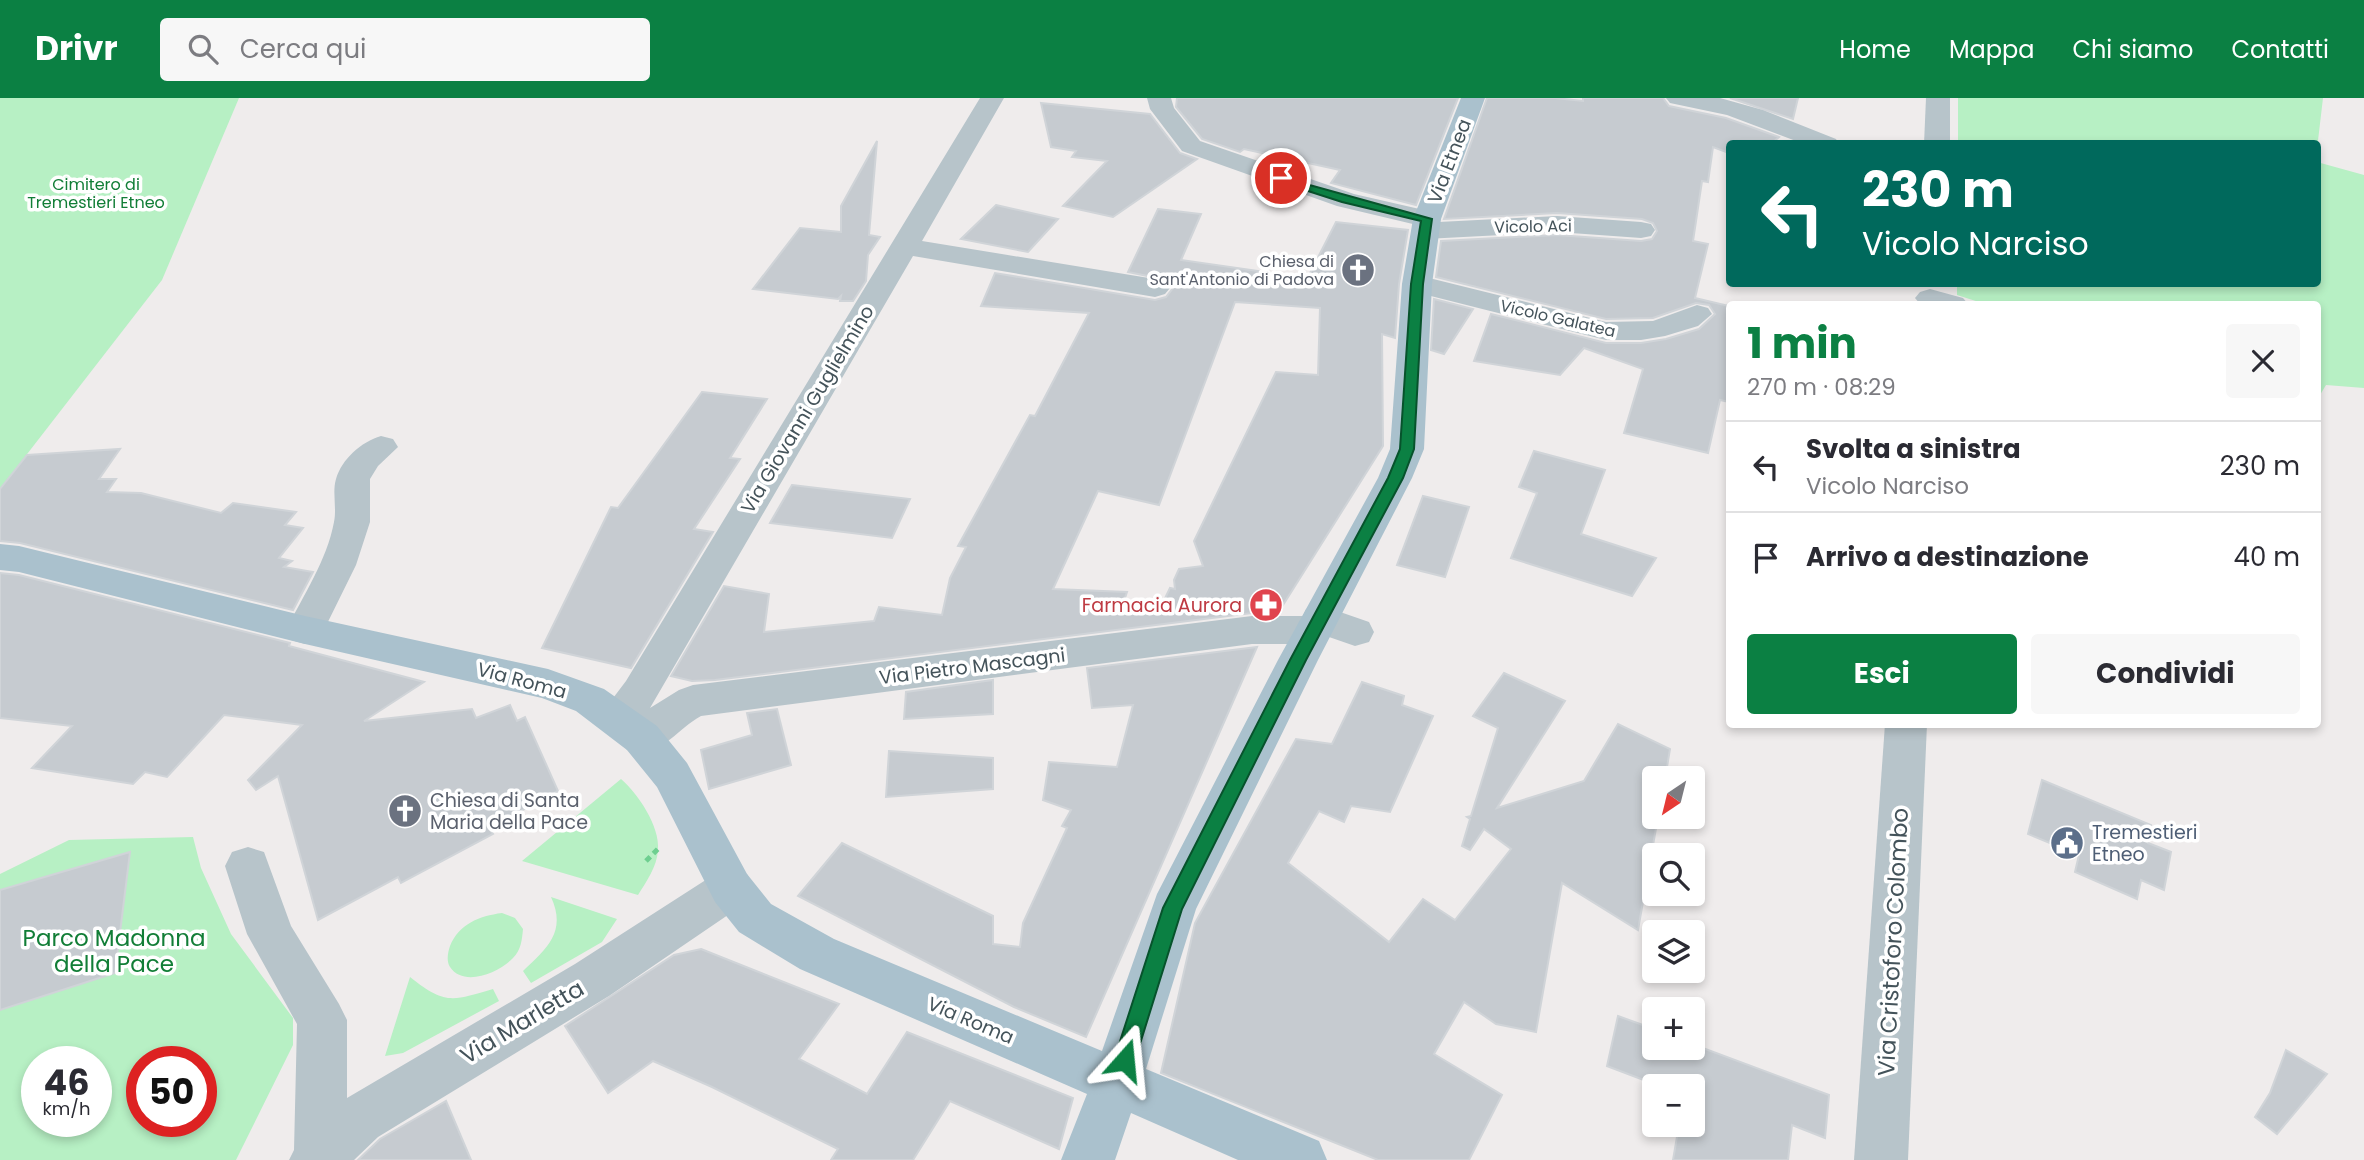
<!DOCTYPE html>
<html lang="it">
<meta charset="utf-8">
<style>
:root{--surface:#fff;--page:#f7f7f7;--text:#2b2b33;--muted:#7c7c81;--line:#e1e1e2;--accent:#0b8043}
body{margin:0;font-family:Poppins,sans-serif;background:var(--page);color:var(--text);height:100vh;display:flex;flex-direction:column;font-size:26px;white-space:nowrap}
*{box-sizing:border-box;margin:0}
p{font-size:23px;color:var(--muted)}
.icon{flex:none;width:38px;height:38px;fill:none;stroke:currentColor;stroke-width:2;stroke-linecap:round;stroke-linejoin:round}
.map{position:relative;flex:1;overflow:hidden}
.drawer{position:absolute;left:1726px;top:203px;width:595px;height:427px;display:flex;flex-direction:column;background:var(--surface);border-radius:7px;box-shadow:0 4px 10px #0003}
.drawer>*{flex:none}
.top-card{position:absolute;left:1726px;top:42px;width:595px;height:147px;border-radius:7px;box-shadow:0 4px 10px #0003;background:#00695c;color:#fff;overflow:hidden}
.needle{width:46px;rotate:215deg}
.fabs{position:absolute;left:1642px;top:668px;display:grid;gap:14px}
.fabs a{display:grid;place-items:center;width:63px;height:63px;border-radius:7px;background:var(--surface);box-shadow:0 4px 10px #0003;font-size:35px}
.speed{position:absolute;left:21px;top:948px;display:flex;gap:14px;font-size:35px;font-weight:700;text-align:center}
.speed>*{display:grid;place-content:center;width:91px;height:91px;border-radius:50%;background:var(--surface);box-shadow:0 4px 10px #0003;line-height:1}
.speed small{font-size:18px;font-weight:400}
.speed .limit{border:10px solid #d22;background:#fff;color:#111}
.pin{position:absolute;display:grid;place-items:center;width:60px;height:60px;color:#fff;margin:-30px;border:4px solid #fff;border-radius:50%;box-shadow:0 2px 7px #0007}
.me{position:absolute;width:77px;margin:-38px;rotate:18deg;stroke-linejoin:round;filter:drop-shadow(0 0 5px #0008)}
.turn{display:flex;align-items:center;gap:24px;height:147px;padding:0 21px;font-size:32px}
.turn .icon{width:91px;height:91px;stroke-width:2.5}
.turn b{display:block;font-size:49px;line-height:60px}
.round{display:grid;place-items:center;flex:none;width:74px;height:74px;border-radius:7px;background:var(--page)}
.overview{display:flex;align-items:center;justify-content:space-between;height:119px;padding:0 21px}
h1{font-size:42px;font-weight:700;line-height:52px;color:var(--accent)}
.cta{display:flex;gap:14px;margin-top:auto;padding:14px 21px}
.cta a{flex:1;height:80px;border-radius:7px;background:var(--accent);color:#fff;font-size:28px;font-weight:700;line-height:80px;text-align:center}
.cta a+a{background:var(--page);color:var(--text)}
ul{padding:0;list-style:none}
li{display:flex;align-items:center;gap:21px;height:91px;padding:0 21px;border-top:2px solid var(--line)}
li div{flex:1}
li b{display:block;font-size:26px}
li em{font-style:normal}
header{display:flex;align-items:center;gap:42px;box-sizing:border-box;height:98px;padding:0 35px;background:var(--accent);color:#fff}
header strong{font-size:33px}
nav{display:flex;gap:38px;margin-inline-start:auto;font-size:24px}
.search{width:490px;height:63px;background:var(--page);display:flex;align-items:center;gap:18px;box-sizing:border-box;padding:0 24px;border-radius:7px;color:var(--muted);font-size:26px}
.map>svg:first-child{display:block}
.green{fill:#b7f0c4;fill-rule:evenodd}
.building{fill:#c6cbd0;stroke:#d0d4d8;stroke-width:2;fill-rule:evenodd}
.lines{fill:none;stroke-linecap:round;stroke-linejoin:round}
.path{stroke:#6ecf90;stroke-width:5;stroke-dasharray:6 4.5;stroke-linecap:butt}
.minor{fill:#b7c4ca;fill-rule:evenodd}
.major{fill:#aac1cd;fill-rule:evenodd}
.route{fill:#0b8043;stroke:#07532c;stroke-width:2}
.labels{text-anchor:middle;stroke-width:7;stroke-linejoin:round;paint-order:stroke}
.far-park-label{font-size:16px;fill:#127e37;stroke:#fff}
.far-street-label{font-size:16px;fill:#44535a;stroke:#fff}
.far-worship-label{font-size:16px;fill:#5b616d;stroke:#fff;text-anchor:end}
.street-label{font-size:19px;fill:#44535a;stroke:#fff}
.health-label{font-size:19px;fill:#be3a42;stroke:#fff;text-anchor:end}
.worship-label{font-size:19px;fill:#5b616d;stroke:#fff;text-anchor:start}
.service-label{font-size:19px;fill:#4e5e75;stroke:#fff;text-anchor:start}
.near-park-label{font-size:23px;fill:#127e37;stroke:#fff}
.near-street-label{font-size:23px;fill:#44535a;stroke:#fff}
</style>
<header>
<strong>Drivr</strong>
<div class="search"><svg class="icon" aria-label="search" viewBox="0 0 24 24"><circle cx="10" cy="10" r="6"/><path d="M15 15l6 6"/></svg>Cerca qui</div>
<nav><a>Home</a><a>Mappa</a><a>Chi siamo</a><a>Contatti</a></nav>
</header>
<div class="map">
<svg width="2364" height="1062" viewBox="0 0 2364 1062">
<rect width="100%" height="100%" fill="#efecec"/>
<g class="green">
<polygon points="0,0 239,0 162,182 0,391"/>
<polygon points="1958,0 2323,0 2317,51 2317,46 1958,45"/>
<polygon points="2317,64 2364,77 2364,290 2326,287 2317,302 2317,206 1985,206 1957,197 1957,186 2317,186"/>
<path d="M 621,681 C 638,696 660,728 658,752 C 657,769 646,784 638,797 L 522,763 Z"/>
<path d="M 193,739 L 201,770 L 231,836 L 293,920 L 293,947 L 236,1062 L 0,1062 L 0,776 L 69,742 ZM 37,964 L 96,964 L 96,1024 L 37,1024 ZM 142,964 L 201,964 L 201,1024 L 142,1024 Z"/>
<path d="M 551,799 L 617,821 L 602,844 L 531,885 L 523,873 C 547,850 567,834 551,799 Z"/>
<path d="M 502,815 L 515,820 L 523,831 C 522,842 521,852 513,860 C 500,874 464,890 450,869 C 446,863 448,854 450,848 C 459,826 479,818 502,815 Z"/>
<path d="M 410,879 C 445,907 452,903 493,891 L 499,903 L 403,955 L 385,958 Z"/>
</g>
<g class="building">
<polygon points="1177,0 1458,0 1416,107 1331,85 1340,72 1244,51 1240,54 1202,41 1176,9"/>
<polygon points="1487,0 1555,0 1583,3 1583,0 1663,0 1669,8 1726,20 1779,39 1771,46 1729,46 1729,55 1713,49 1708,84 1702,83 1693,143 1708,146 1695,200 1729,208 1729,304 1720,302 1708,355 1624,335 1643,271 1584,250 1560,277 1474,263 1491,216 1606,245 1641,245 1666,241 1699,231 1715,216 1709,207 1696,205 1653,220 1606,221 1436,179 1441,143 1557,137 1641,143 1652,141 1657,133 1653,125 1642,121 1557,115 1444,121"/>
<polygon points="1730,0 1798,0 1793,21"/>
<polygon points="1041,5 1150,16 1180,55 1197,61 1113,119 1063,108 1107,63 1072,59 1076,53 1051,49"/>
<polygon points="877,43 869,137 880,139 868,157 866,183 853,203 840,203 841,198 838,201 753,191 800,130 841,134 841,108"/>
<polygon points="996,107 1058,121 1028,154 961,141"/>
<path d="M 1158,111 L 1201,116 L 1181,162 L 1300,179 L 1308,179 L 1336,124 L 1408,132 L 1399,186 L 1395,240 L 1382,236 L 1383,348 L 1278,515 L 1252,515 L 715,582 L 692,583 L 671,578 L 724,488 L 769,496 L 764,534 L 874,523 L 879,509 L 942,517 L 950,480 L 966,449 L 958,448 L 1030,317 L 1035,318 L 1089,215 L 981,208 L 995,175 L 1155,202 L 1166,199 L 1173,190 L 1167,182 L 1128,174 ZM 1235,204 L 1320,210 L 1318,277 L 1276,274 L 1194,443 L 1203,468 L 1179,471 L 1174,482 L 1175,491 L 1170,490 L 1157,517 L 1124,503 L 1127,494 L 1053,491 L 1098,393 L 1159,407 Z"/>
<polygon points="1434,201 1473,211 1444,256 1431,252"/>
<polygon points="702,294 767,301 730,360 740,361 694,431 713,434 631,570 542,550 611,409 618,410"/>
<polygon points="120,351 99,381 116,381 107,394 141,395 221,415 233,405 296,414 285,427 303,430 279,460 292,463 284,469 313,474 293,512 20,445 0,443 0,391 27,357"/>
<polygon points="1534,353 1605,372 1581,436 1656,460 1632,498 1511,460 1537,395 1519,389"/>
<polygon points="792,387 910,401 892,440 770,425"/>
<polygon points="1423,398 1469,409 1445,479 1397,467"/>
<polygon points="0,475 19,477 290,545 289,548 424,584 364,623 472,611 476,620 510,607 517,623 525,619 558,693 489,730 493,736 401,785 398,779 318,822 278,678 256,692 248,682 302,627 224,617 167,679 145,674 133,686 32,670 72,628 0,620"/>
<polygon points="1257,549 1086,939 1014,909 798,798 842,745 993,818 993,846 1020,849 1023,825 1067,730 1062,728 1071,712 1043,702 1049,664 1117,669 1133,607 1092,610 1087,570"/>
<polygon points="1504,575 1565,603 1497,710 1584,683 1618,626 1670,651 1665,681 1654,681 1654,719 1658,719 1638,832 1562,785 1536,934 1496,926 1464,904 1434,956 1502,997 1469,1062 1378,1062 1161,975 1195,825 1296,641 1332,646 1362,584 1404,598 1402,607 1433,618 1390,714 1351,708 1344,724 1319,713 1288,765 1389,844 1423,801 1455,822 1511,751 1484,731 1470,752 1462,748 1470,721 1467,719 1471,718 1498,630 1473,618"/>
<polygon points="993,582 993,616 904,621 906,594"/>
<polygon points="777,611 791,667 709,691 701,652 752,637 747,615"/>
<polygon points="889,653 993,660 993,691 886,699"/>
<polygon points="2042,682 2151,727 2148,745 2171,754 2164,792 2141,782 2137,801 2075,774 2079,757 2028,736"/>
<polygon points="130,754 115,875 0,912 0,792"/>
<polygon points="701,851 839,906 799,961 867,996 907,934 1073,1000 1059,1051 950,1003 913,1062 831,1062 838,1051 712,989 653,963 608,995 565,928 674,857"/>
<polygon points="1618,918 1654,931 1654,950 1692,950 1692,946 1829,997 1825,1040 1792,1027 1788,1062 1673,1062 1679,1027 1692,1027 1692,989 1662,989 1607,968"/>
<polygon points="2286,952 2327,976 2277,1036 2255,1019 2270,995"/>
<polygon points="446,1003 471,1062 358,1062 380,1041"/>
</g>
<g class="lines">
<polyline class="path" points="646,763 658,751"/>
<g class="minor">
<path d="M 980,0 L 1004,0 L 922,143 L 1155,181 L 1165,184 L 1170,190 L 1165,196 L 1155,199 L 913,158 L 650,610 L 679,592 L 693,587 L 1252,518 L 1303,518 L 1306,511 L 1320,507 L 1369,524 L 1374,534 L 1369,544 L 1355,548 L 1329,539 L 1314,546 L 1252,546 L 701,618 C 674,633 660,662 627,652 L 621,640 L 624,634 L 618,636 L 604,631 L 598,620 L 626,583 Z"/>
<polygon points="1147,0 1171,0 1174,10 1200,43 1354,96 1437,115 1441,121 1439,124 1557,118 1641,124 1651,126 1655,132 1651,138 1641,140 1557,134 1425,141 1415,139 1411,133 1417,127 1337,108 1182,53 1150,11"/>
<polygon points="1666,0 1720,0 1763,12 1836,41 1839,46 1804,46 1727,17 1670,5"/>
<polygon points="1926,0 1950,0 1950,46 1924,46"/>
<polygon points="1417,177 1606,224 1653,223 1697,207 1708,210 1712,216 1698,228 1665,238 1641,242 1606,242 1407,192 1402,186 1407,180"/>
<polygon points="1930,191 1963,200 1968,206 1920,206 1915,200 1920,194"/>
<path d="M 381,338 L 393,341 L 398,349 L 378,368 L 370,381 L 370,424 L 356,467 L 319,542 L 305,546 L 291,542 L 286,532 C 303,498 327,462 334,424 C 337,410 332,394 336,381 C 342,361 361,344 381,338 Z"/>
<polygon points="1885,626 1927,626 1908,1062 1854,1062"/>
<polygon points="248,749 264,754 291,828 339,906 347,922 347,1000 575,866 715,776 731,770 747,776 754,790 747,804 609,898 378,1039 354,1062 289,1062 294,1052 297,926 247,836 225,768 232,754"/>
</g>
<polygon class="major" points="1461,0 1485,0 1441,121 1432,186 1424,351 1412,380 1318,562 1196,811 1146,971 1319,1043 1327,1062 1238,1062 1131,1015 1115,1062 1061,1062 1087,996 800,871 739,834 715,804 657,689 627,652 576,613 542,600 305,546 19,474 0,472 0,446 19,448 305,518 548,571 604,591 657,628 687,665 747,776 771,806 834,841 1102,953 1157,796 1278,562 1378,380 1390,351 1402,186 1413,121"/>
</g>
<polygon class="route" points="1277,78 1432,121 1423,186 1414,351 1403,380 1306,562 1182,811 1135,962 1132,969 1125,972 1117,969 1114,962 1163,810 1290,562 1388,380 1400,351 1411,186 1421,123 1342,104 1277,83"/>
<defs>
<g id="church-disc" transform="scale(1.75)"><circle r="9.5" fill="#6b7280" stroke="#fff"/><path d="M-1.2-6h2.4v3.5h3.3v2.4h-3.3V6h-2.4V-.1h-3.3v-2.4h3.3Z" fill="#fff"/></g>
<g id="pharmacy-disc" transform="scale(1.75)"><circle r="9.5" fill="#e0444e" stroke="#fff"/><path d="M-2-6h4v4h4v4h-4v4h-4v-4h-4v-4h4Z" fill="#fff"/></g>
<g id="civic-disc" transform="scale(1.75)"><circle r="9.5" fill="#5c6f8a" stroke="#fff"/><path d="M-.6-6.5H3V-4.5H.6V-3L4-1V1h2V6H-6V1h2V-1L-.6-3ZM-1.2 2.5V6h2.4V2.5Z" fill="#fff"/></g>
</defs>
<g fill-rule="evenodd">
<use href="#church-disc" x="1358" y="172"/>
<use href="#pharmacy-disc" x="1266" y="507"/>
<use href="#church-disc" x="405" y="713"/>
<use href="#civic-disc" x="2067" y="745"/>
</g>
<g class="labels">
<g class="far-park-label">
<text x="96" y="92">Cimitero di<tspan x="96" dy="18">Tremestieri Etneo</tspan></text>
</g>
<g class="far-street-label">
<text transform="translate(1533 128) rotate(-1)" y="6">Vicolo Aci</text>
<text transform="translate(1558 220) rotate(13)" y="6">Vicolo Galatea</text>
</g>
<g class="far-worship-label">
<text x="1334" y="169">Chiesa di<tspan x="1334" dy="18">Sant'Antonio di Padova</tspan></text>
</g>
<g class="street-label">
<text transform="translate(1449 63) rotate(-69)" y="7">Via Etnea</text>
<text transform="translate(807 311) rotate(-59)" y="7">Via Giovanni Guglielmino</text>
<text transform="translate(972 568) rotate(-7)" y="7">Via Pietro Mascagni</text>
<text transform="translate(522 582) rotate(15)" y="7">Via Roma</text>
<text transform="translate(971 922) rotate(23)" y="7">Via Roma</text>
</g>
<g class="health-label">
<text x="1242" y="514">Farmacia Aurora</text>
</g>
<g class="worship-label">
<text x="430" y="709">Chiesa di Santa<tspan x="430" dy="22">Maria della Pace</tspan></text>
</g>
<g class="service-label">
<text x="2092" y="741">Tremestieri<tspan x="2092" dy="22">Etneo</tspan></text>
</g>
<g class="near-park-label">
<text x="114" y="848">Parco Madonna<tspan x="114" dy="26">della Pace</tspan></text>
</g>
<g class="near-street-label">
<text transform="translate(1893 844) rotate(-87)" y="8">Via Cristoforo Colombo</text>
<text transform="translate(522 924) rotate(-31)" y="8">Via Marletta</text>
</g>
</g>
</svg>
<div class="fabs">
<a><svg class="needle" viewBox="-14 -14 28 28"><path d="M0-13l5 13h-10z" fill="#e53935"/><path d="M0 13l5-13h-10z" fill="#7c7c81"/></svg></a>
<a><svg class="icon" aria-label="search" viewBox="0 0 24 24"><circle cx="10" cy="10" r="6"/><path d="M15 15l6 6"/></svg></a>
<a><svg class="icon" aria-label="layers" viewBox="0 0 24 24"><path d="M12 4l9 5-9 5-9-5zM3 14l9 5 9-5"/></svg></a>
<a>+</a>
<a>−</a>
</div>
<div class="speed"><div>46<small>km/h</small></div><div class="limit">50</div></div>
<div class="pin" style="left:1281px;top:80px;background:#d93025"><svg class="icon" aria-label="arrive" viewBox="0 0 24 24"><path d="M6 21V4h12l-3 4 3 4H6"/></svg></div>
<svg class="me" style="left:1125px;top:962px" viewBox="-20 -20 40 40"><path d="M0-17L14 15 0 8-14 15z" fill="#0b8043" stroke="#fff" stroke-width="4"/></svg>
<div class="top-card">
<div class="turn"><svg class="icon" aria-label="left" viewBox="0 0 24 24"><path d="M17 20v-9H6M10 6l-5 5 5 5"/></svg><div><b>230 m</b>Vicolo Narciso</div></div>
</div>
<section class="drawer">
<div class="overview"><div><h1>1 min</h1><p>270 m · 08:29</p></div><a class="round"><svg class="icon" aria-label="close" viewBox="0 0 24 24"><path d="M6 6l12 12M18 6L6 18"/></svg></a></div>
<ul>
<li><svg class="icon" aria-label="left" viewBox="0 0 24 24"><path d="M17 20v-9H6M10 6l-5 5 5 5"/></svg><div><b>Svolta a sinistra</b><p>Vicolo Narciso</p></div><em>230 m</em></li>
<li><svg class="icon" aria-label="arrive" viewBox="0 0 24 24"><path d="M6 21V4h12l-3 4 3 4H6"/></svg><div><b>Arrivo a destinazione</b></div><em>40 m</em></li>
</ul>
<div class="cta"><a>Esci</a><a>Condividi</a></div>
</section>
</div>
